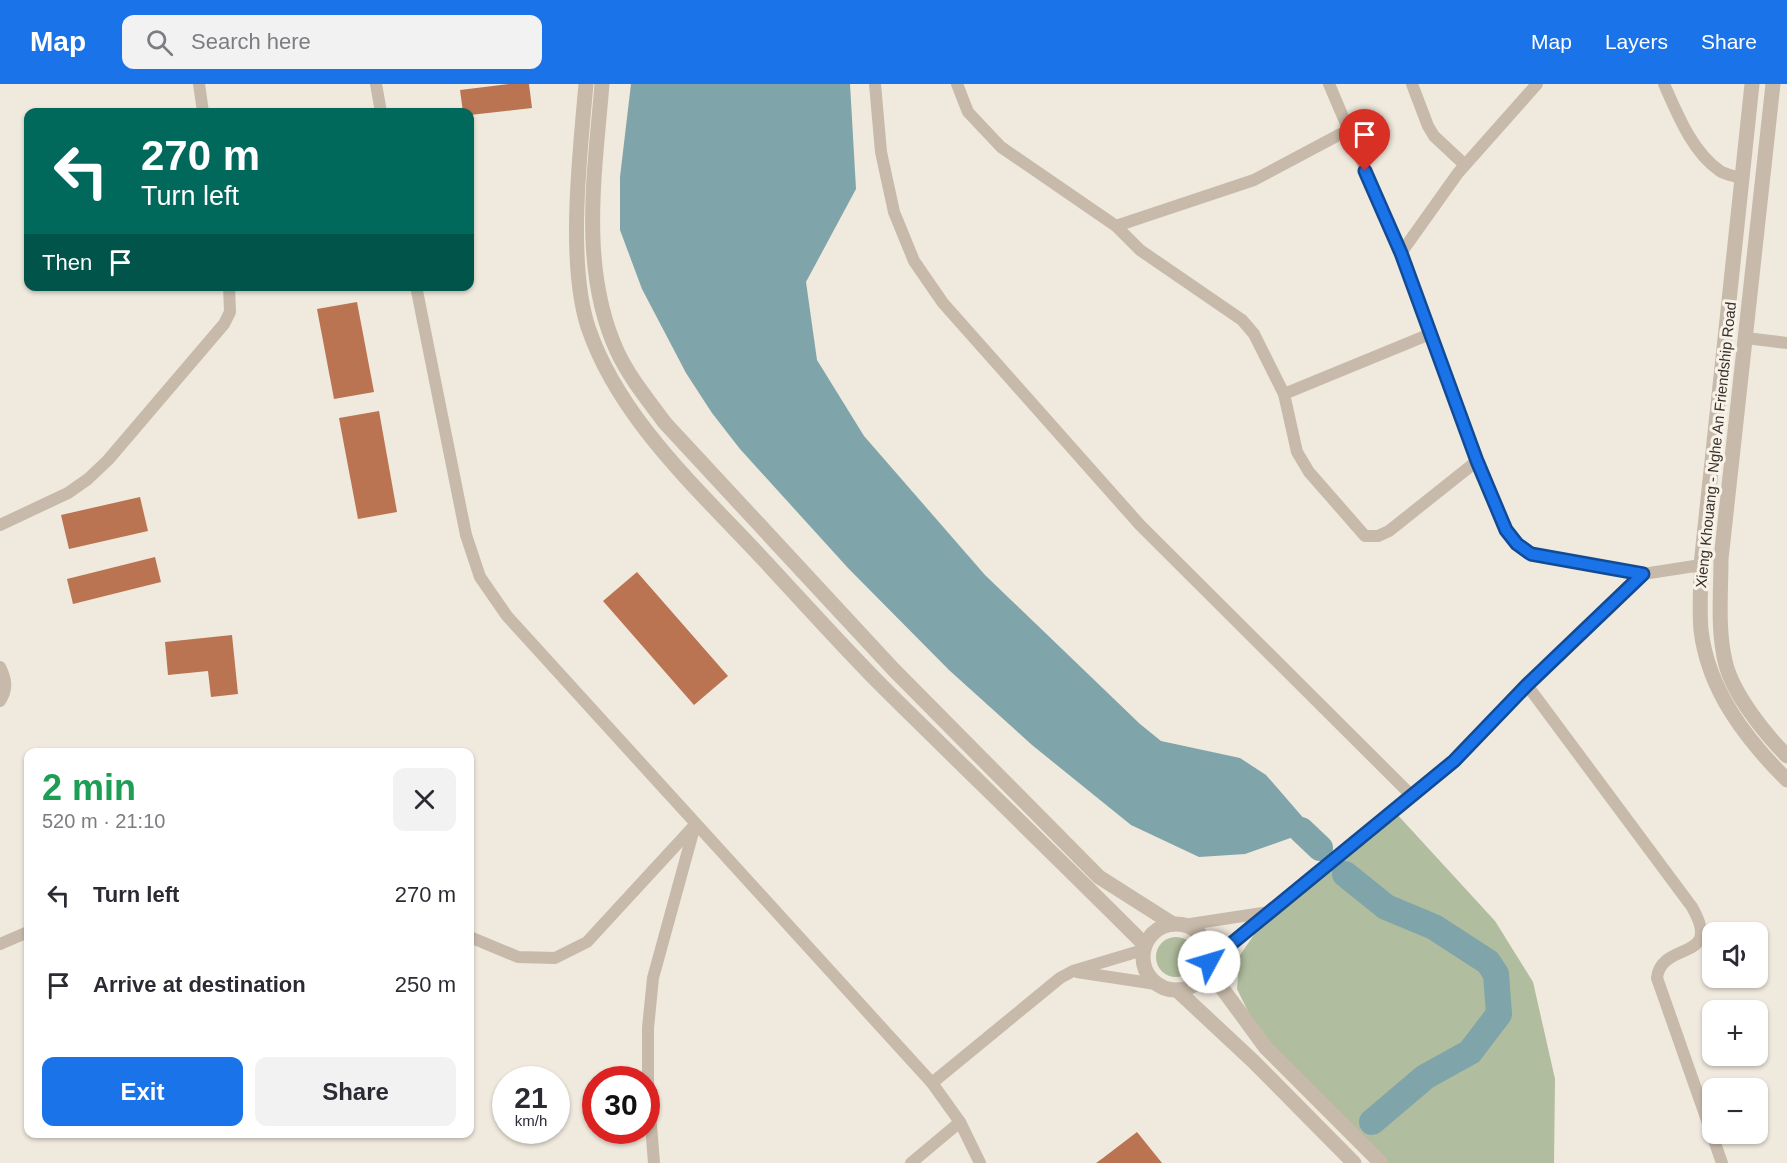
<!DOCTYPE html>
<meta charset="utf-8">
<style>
:root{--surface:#fff;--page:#f2f2f3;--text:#2b2b33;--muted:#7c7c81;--accent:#1a73e8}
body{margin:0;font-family:Arial,sans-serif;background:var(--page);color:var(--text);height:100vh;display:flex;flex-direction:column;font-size:22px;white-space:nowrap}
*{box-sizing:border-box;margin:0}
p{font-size:20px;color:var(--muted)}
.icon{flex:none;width:33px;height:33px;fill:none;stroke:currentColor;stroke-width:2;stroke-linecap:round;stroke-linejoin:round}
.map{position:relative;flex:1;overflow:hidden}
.side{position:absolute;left:24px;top:664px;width:450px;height:390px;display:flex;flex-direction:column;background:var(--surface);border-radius:12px;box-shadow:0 2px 4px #0004}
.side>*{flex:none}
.banner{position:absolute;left:24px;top:24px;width:450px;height:183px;border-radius:12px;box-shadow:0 2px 4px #0004;background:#00695c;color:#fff;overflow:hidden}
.controls{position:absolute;left:1702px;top:838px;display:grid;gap:12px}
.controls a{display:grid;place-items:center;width:66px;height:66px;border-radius:12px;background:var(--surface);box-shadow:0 2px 4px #0004;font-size:30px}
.speed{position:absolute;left:492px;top:982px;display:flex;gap:12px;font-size:30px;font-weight:700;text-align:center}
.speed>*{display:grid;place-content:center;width:78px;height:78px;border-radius:50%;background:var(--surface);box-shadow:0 2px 4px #0004;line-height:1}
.speed small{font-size:15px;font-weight:400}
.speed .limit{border:9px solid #d22;background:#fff;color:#111}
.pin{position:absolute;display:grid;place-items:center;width:51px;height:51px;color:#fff;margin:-62px -26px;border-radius:50% 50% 50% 0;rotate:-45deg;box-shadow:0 0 6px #0007}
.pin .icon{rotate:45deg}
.me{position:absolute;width:66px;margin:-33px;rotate:51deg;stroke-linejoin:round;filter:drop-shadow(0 0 4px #0008)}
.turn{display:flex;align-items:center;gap:21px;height:126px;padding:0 18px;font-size:27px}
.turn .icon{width:78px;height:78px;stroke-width:2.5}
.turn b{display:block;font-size:42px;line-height:51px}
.then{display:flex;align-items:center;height:57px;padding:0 18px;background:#0003;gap:12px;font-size:22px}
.round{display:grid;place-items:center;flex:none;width:63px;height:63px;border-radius:12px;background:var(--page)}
.summary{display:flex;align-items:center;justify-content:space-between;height:102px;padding:0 18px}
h1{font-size:36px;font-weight:700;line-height:45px;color:#1e9e55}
.action{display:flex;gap:12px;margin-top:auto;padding:12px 18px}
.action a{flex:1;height:69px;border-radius:12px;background:var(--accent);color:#fff;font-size:24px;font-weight:700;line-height:69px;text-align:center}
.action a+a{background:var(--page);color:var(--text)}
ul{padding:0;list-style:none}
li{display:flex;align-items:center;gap:18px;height:90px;padding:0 18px}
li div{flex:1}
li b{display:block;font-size:22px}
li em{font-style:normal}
header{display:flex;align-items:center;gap:36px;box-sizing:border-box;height:84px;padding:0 30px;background:var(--accent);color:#fff}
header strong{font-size:28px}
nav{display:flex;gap:33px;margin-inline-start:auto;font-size:21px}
.search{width:420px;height:54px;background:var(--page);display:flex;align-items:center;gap:15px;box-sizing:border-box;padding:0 21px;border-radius:12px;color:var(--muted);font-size:22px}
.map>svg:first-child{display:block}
.green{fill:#b0bd9e}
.water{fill:#7fa4aa}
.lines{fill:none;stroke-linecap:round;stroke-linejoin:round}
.river{stroke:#7fa4aa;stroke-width:26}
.building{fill:#ba7451}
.minor{stroke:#c7baaa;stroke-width:12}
.tertiary{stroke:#c7baaa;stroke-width:15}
.route-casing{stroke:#114b97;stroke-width:15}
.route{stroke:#1a73e8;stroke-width:10}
.labels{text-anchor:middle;stroke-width:6;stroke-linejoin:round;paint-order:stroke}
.street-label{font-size:15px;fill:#352e29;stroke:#f8f2e9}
</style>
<header>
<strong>Map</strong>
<div class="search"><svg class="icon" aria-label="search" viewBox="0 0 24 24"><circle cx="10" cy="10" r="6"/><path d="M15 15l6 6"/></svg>Search here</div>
<nav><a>Map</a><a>Layers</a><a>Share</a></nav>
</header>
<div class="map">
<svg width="1787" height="1079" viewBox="0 0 1787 1079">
<rect width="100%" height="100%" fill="#f0e9dd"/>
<g class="green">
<polygon points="1394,727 1495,837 1533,898 1555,995 1554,1079 1381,1079 1266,964 1237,905 1240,871 1270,828"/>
<circle cx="1176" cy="873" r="20"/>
</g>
<polygon class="water" points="631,0 850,0 856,105 806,198 817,276 864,352 985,491 1140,640 1161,657 1240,674 1266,691 1306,737 1296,752 1245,770 1199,773 1131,741 1032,661 949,586 848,484 740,365 712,329 686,289 642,205 620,146 620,93"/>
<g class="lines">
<g class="river">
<polyline points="1301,746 1320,764"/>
<polyline points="1345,790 1386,823 1434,843 1488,878 1496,890 1499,930 1470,968 1425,993 1372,1038"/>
</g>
</g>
<g class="building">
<polygon points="509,0 529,0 532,24 470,31 470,28 463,28 460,6"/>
<polygon points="357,218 374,308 334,315 317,225"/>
<polygon points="379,327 397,428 358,435 339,334"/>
<polygon points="140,413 148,447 69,465 61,431"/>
<polygon points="155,473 161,498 73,520 67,495"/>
<polygon points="637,488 728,592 694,621 603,517"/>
<polygon points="232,551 238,610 211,613 208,587 168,591 165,558"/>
<polygon points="1137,1048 1162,1079 1096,1079 1103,1074"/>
</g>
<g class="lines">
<g class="minor">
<polyline points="199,0 203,28"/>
<polyline points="376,0 381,28"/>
<polyline points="875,0 881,68 894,128 914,177 943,219 1140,441 1412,712"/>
<polyline points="957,0 968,28 1001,63 1116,142 1140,166 1242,236 1254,250 1284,310 1297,368 1309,388 1365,452 1378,452 1389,447 1477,377"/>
<polyline points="1329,0 1401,169 1477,377 1506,446 1517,460 1531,470 1643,490"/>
<polyline points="1412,0 1428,42 1434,52 1465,81"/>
<path d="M 1664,0 C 1677,29 1692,68 1720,87 C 1726,91 1736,92 1742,95"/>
<polyline points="1116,142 1254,96 1348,46"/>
<polyline points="1401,169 1458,89 1537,0"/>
<polyline points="416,202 466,451 480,493 507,532 932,999 960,1038 980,1079"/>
<polyline points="1746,254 1787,259"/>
<polyline points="1284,310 1430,250"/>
<polyline points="0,441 68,409 88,395 108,376 224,240 230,228 229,202"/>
<path d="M 0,583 C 6,595 8,605 0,617"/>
<path d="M 1527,601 L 1692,823 C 1724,879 1661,856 1657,894 L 1722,1079"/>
<polyline points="1184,841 1269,828"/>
<polyline points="470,853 518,873 555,874 587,858 692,744"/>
<polyline points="0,860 28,848"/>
<polyline points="1209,877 1454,677 1527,601 1643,490 1701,481"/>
<polyline points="1077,888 1156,900"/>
<polyline points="932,999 1060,894 1073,887 1143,866"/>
<polyline points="654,1079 648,1003 648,944 653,894 695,741"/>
<polyline points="911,1079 960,1038"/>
</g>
<g class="tertiary">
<path d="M 586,0 C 580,69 567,178 588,243 C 619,335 699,406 763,475 C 804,519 844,564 886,606 C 972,691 1059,775 1145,861"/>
<path d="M 602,0 C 595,87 579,184 617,267 C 629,293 648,316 665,339 L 894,586 L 1099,793 L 1173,840"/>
<path d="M 1752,0 L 1701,481 C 1701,502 1699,525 1701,546 C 1708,606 1746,655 1787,696"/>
<path d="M 1773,0 L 1721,475 C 1721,510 1717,547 1726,581 C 1734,611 1765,650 1787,672"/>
<circle cx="1176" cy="873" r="33"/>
<polyline points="1208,885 1266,964 1381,1079"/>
<polyline points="1178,907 1253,977 1354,1079"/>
</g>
</g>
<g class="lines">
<g class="route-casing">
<polyline id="route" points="1209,878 1454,677 1527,601 1643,490 1531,470 1517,460 1506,446 1477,377 1401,169 1365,87"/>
</g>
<use href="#route" class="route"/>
</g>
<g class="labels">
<g class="street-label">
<text transform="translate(1716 361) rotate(-84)" y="5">Xieng Khouang - Nghe An Friendship Road</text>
</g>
</g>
</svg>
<div class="controls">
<a><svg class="icon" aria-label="sound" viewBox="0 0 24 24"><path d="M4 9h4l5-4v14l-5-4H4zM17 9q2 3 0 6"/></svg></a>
<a>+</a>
<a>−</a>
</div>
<div class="speed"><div>21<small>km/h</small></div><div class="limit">30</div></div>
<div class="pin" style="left:1365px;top:87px;background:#d93025"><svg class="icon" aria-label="arrive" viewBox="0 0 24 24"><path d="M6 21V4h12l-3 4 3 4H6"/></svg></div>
<svg class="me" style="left:1209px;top:878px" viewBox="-20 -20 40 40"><circle r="19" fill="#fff"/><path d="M0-13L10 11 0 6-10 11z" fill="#1a73e8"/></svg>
<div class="banner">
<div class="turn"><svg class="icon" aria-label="left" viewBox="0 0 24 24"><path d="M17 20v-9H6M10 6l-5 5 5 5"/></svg><div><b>270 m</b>Turn left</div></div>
<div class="then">Then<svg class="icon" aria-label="arrive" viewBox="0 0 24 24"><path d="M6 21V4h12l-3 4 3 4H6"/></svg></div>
</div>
<section class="side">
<div class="summary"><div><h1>2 min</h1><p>520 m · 21:10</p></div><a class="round"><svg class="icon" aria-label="close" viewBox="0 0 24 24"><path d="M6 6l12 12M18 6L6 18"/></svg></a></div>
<ul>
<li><svg class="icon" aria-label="left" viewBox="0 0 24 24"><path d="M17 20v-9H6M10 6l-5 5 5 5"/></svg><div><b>Turn left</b></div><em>270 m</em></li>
<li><svg class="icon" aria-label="arrive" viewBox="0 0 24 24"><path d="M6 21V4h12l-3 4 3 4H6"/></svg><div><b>Arrive at destination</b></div><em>250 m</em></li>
</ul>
<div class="action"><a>Exit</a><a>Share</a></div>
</section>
</div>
